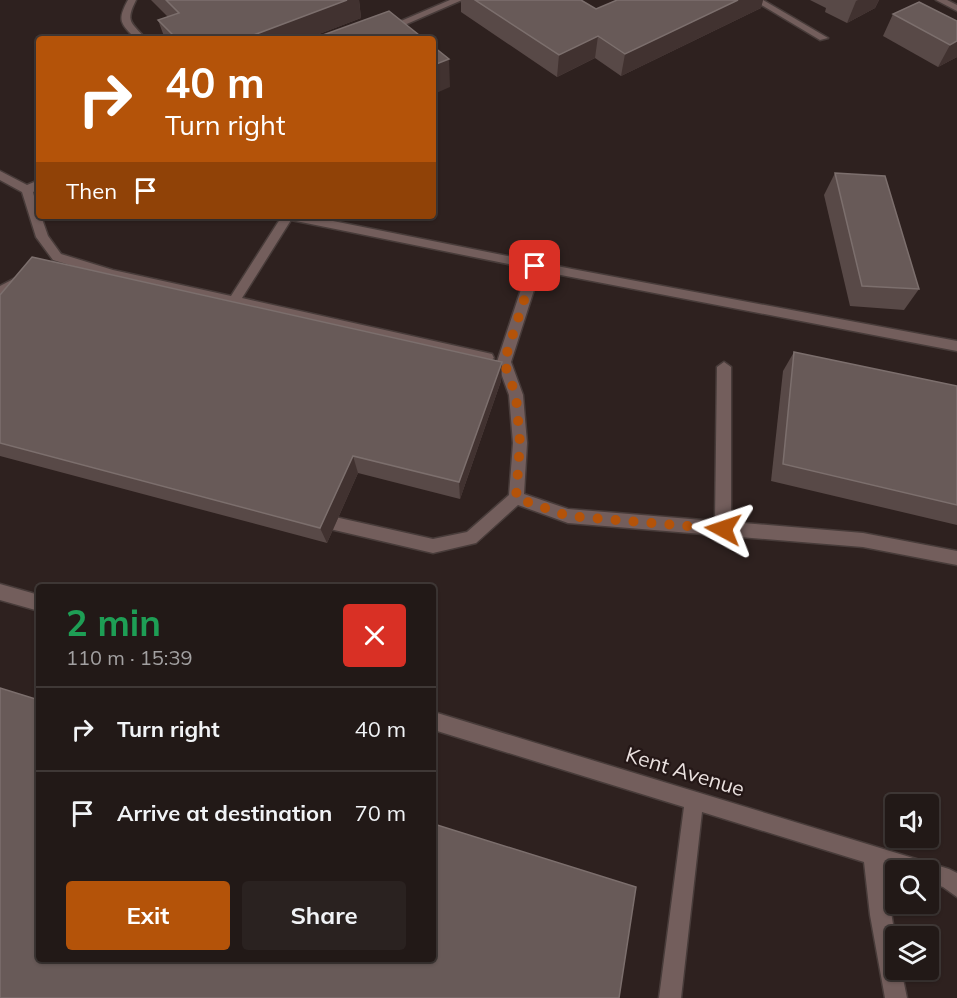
<!DOCTYPE html>
<meta charset="utf-8">
<style>
:root{--surface:#221917;--page:#2a2220;--text:#f1f3f6;--muted:#a2a0a1;--line:#3f3836;--accent:#b45309}
body{margin:0;font-family:Mulish,sans-serif;background:var(--page);color:var(--text);height:100vh;display:flex;flex-direction:column;font-size:22px;white-space:nowrap}
*{box-sizing:border-box;margin:0}
p{font-size:20px;color:var(--muted)}
.icon{flex:none;width:33px;height:33px;fill:none;stroke:currentColor;stroke-width:2;stroke-linecap:round;stroke-linejoin:round}
.map{position:relative;flex:1;overflow:hidden}
.details{position:absolute;left:36px;top:584px;width:400px;height:378px;display:flex;flex-direction:column;background:var(--surface);border-radius:6px;box-shadow:0 2px 4px #0004,0 0 0 2px var(--line)}
.details>*{flex:none}
.top-card{position:absolute;left:36px;top:36px;width:400px;height:183px;border-radius:6px;box-shadow:0 2px 4px #0004,0 0 0 2px var(--line);background:#b45309;color:#fff;overflow:hidden}
.fabs{position:absolute;left:885px;top:794px;display:grid;gap:12px}
.fabs a{display:grid;place-items:center;width:54px;height:54px;border-radius:6px;background:var(--surface);box-shadow:0 2px 4px #0004,0 0 0 2px var(--line);font-size:30px}
.pin{position:absolute;display:grid;place-items:center;width:51px;height:51px;color:#fff;margin:-26px;border-radius:12px;box-shadow:0 3px 9px #0006}
.me{position:absolute;width:66px;margin:-33px;rotate:275deg;stroke-linejoin:round;filter:drop-shadow(0 0 4px #0008)}
.turn{display:flex;align-items:center;gap:21px;height:126px;padding:0 30px;font-size:27px}
.turn .icon{width:78px;height:78px;stroke-width:2.5}
.turn b{display:block;font-size:42px;line-height:51px}
.then{display:flex;align-items:center;height:57px;padding:0 30px;background:#0003;gap:12px;font-size:22px}
.round{display:grid;place-items:center;flex:none;width:63px;height:63px;border-radius:6px;background:var(--page)}
.overview{display:flex;align-items:center;justify-content:space-between;height:102px;padding:0 30px}
h1{font-size:36px;font-weight:700;line-height:45px;color:#1e9e55}
.cta{display:flex;gap:12px;margin-top:auto;padding:12px 30px}
.cta a{flex:1;height:69px;border-radius:6px;background:var(--accent);color:#fff;font-size:24px;font-weight:700;line-height:69px;text-align:center}
.cta a+a{background:var(--page);color:var(--text)}
ul{padding:0;list-style:none}
li{display:flex;align-items:center;gap:18px;height:84px;padding:0 30px;border-top:2px solid var(--line)}
li div{flex:1}
li b{display:block;font-size:22px}
li em{font-style:normal}
.map>svg:first-child{display:block}
.lines{fill:none;stroke-linecap:round;stroke-linejoin:round}
.minor-casing{stroke:#483c3a;stroke-width:3}
.minor{fill:#735e5c;fill-rule:evenodd}
.wall{fill:#584947}
.shaded-wall{fill:#413230}
.building{fill:#685a58;stroke:#7c6f6d;stroke-width:1.5}
.route{stroke:#b45309;stroke-width:10;stroke-dasharray:0 18}
.labels{text-anchor:middle;stroke-width:4.5;stroke-linejoin:round;paint-order:stroke}
.near-street-label{font-size:21px;fill:#ebe2e0;stroke:#241716}
</style>
<div class="map">
<svg width="957" height="998" viewBox="0 0 957 998">
<rect width="100%" height="100%" fill="#2e211f"/>
<g class="lines">
<g class="minor-casing">
<g id="minor">
<path d="M 128,0 L 136,0 C 125,22 131,22 146,39 L 136,39 C 120,23 117,20 128,0 Z"/>
<polygon points="450,0 462,0 372,39 359,39"/>
<polygon points="753,0 763,0 828,38 820,40"/>
<polygon points="936,0 947,0 957,5 957,11"/>
<polygon points="0,171 27,185 39,180 39,189 33,192 39,216 41,216 48,236 61,254 113,270 231,296 282,216 308,216 572,269 957,341 957,351 540,271 511,362 523,395 527,443 524,494 568,509 715,521 717,367 724,362 731,367 731,522 863,533 957,551 957,565 863,547 568,523 518,505 476,543 433,553 330,529 327,524 330,519 335,517 433,539 467,532 509,495 513,443 509,395 497,362 528,268 291,220 242,298 492,354 494,358 487,363 113,278 53,260 36,237 22,192 0,180"/>
<polygon points="21,275 27,279 25,282 0,297 0,286"/>
<polygon points="0,584 39,595 39,611 0,600"/>
<polygon points="434,712 949,869 957,873 957,897 943,887 928,882 928,870 896,872 884,868 896,943 896,969 901,969 907,998 885,998 870,915 864,862 702,812 681,998 659,998 684,807 434,730"/>
</g>
</g>
<use href="#minor" class="minor"/>
</g>
<g class="wall">
<polygon points="151,0 359,0 361,18 306,39 165,39 158,20 168,17"/>
<polygon points="461,0 581,0 596,9 617,0 763,0 761,8 621,76 595,58 557,77 461,12"/>
<polygon points="810,0 879,0 875,8 847,23 825,12 826,8"/>
<polygon points="893,14 957,21 957,57 938,67 883,36"/>
<polygon points="835,173 919,289 904,310 850,306 824,195"/>
<polygon points="0,295 502,362 501,381 460,499 358,473 327,543 0,456"/>
<polygon points="794,352 957,386 957,525 771,481 783,371"/>
</g>
<g class="shaded-wall">
<polygon points="347,0 359,0 361,18 306,39 243,39"/>
<polygon points="738,0 763,0 761,8 621,76 625,54"/>
<polygon points="858,0 879,0 875,8 847,23 856,1"/>
<polygon points="598,36 595,58 557,77 559,55"/>
<polygon points="957,41 957,57 938,67 950,45"/>
<polygon points="449,59 450,87 434,94 434,65"/>
<polygon points="502,362 501,381 460,499 459,482"/>
<polygon points="353,456 358,473 327,543 320,528"/>
</g>
<g class="building">
<polygon points="166,0 347,0 243,39 177,39 158,20 179,13"/>
<polygon points="475,0 581,0 596,9 617,0 738,0 625,54 598,36 559,55"/>
<polygon points="919,2 957,21 957,41 950,45 893,14"/>
<polygon points="389,11 424,39 312,39"/>
<polygon points="434,47 449,59 434,65"/>
<polygon points="835,173 885,176 919,289 862,286"/>
<polygon points="32,257 502,362 459,482 353,456 320,528 0,443 0,295"/>
<polygon points="794,352 957,386 957,505 783,464"/>
<polygon points="0,688 39,700 39,958 434,958 434,824 636,887 619,998 0,998"/>
</g>
<g class="lines">
<polyline class="route" points="535,266 504,362 516,396 520,443 516,498 568,516 723,529"/>
</g>
<g class="labels">
<g class="near-street-label">
<text transform="translate(685 772) rotate(17)" y="7">Kent Avenue</text>
</g>
</g>
</svg>
<div class="fabs">
<a><svg class="icon" aria-label="sound" viewBox="0 0 24 24"><path d="M4 9h4l5-4v14l-5-4H4zM17 9q2 3 0 6"/></svg></a>
<a><svg class="icon" aria-label="search" viewBox="0 0 24 24"><circle cx="10" cy="10" r="6"/><path d="M15 15l6 6"/></svg></a>
<a><svg class="icon" aria-label="layers" viewBox="0 0 24 24"><path d="M12 4l9 5-9 5-9-5zM3 14l9 5 9-5"/></svg></a>
</div>
<div class="pin" style="left:535px;top:266px;background:#d93025"><svg class="icon" aria-label="arrive" viewBox="0 0 24 24"><path d="M6 21V4h12l-3 4 3 4H6"/></svg></div>
<svg class="me" style="left:723px;top:529px" viewBox="-20 -20 40 40"><path d="M0-17L14 15 0 8-14 15z" fill="#b45309" stroke="#fff" stroke-width="4"/></svg>
<div class="top-card">
<div class="turn"><svg class="icon" aria-label="right" viewBox="0 0 24 24"><path d="M7 20v-9h11M14 6l5 5-5 5"/></svg><div><b>40 m</b>Turn right</div></div>
<div class="then">Then<svg class="icon" aria-label="arrive" viewBox="0 0 24 24"><path d="M6 21V4h12l-3 4 3 4H6"/></svg></div>
</div>
<section class="details">
<div class="overview"><div><h1>2 min</h1><p>110 m · 15:39</p></div><a class="round" style="background:#d93025;color:#fff"><svg class="icon" aria-label="close" viewBox="0 0 24 24"><path d="M6 6l12 12M18 6L6 18"/></svg></a></div>
<ul>
<li><svg class="icon" aria-label="right" viewBox="0 0 24 24"><path d="M7 20v-9h11M14 6l5 5-5 5"/></svg><div><b>Turn right</b></div><em>40 m</em></li>
<li><svg class="icon" aria-label="arrive" viewBox="0 0 24 24"><path d="M6 21V4h12l-3 4 3 4H6"/></svg><div><b>Arrive at destination</b></div><em>70 m</em></li>
</ul>
<div class="cta"><a>Exit</a><a>Share</a></div>
</section>
</div>
